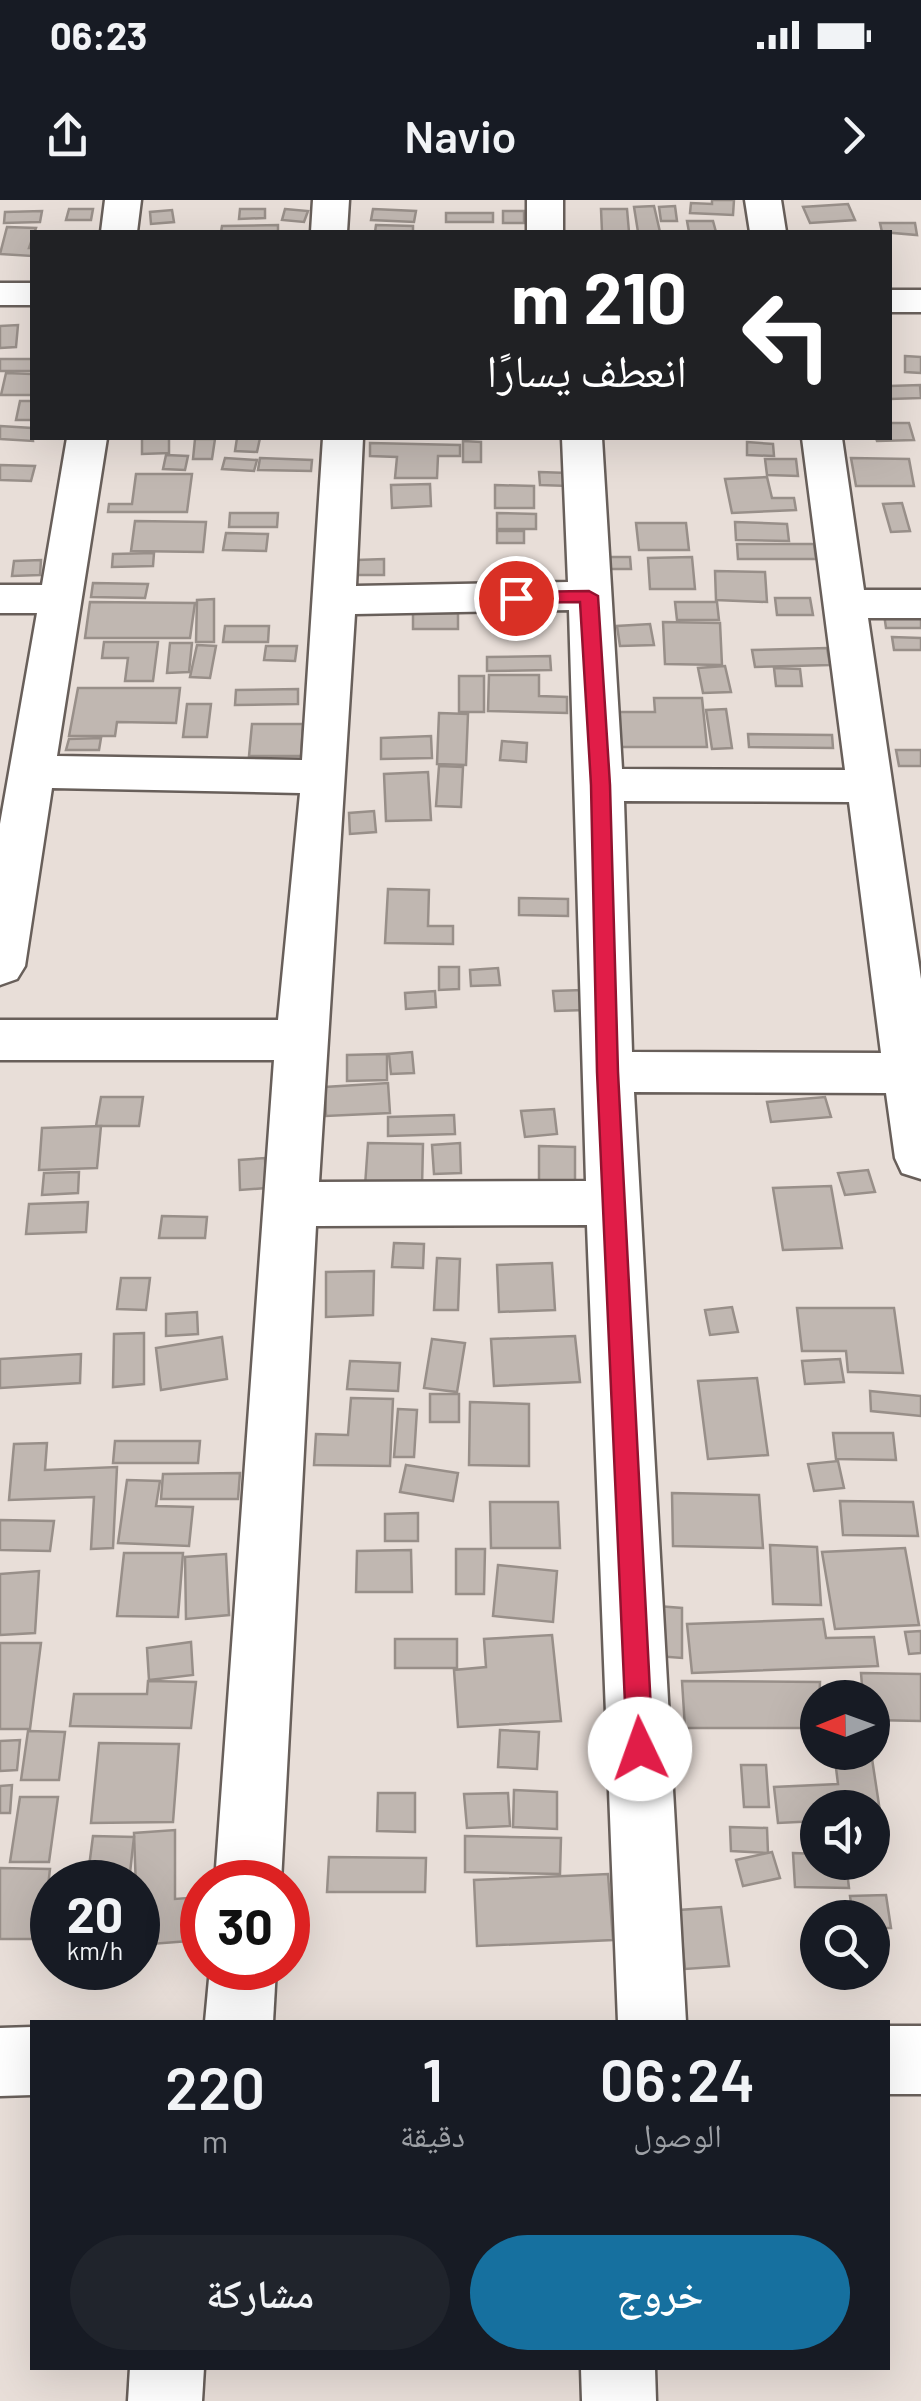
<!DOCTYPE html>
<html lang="ar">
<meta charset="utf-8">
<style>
:root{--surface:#171b24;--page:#20242c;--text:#f1f3f6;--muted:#9ea1a6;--accent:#16709f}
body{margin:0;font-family:Barlow,"Noto Naskh Arabic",sans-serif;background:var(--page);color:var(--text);direction:rtl;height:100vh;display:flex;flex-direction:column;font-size:38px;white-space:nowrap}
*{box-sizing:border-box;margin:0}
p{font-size:32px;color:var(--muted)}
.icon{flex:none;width:55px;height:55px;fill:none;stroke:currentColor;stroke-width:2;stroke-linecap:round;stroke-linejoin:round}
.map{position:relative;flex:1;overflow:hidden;direction:ltr}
.sheet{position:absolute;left:30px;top:1820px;width:860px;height:350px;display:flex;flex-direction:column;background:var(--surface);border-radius:0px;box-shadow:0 10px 40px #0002;direction:rtl}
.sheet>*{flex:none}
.hud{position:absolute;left:30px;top:30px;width:862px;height:210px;border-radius:0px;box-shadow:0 10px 40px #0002;direction:rtl;background:#202124;color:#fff;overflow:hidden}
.needle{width:65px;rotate:269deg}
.controls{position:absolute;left:800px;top:1480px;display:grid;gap:20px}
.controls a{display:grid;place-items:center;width:90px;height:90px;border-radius:50%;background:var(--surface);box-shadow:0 10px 40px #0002;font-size:50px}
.speed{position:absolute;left:30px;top:1660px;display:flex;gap:20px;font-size:50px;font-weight:700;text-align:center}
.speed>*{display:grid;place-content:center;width:130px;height:130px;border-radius:50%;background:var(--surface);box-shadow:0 10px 40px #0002;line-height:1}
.speed small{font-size:25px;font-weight:400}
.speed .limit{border:15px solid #d22;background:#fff;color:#111}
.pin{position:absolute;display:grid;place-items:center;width:85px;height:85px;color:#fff;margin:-42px;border:5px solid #fff;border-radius:50%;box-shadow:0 2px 10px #0007}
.me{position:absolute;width:110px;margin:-55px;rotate:357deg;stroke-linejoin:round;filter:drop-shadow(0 0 8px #0008)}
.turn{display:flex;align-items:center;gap:35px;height:210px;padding:0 40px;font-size:45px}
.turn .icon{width:130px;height:130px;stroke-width:2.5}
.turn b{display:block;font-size:70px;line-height:85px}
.eta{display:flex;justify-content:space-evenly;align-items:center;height:170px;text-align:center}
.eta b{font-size:60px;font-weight:600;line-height:70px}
.action{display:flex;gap:20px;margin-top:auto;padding:20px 40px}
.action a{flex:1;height:115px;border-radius:60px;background:var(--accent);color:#fff;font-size:40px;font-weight:600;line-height:115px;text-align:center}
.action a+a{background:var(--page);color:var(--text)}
.status{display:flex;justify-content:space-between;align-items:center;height:70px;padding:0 50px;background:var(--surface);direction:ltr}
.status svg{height:28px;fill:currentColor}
header{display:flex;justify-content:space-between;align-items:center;height:130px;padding:0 40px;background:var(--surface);font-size:45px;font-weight:600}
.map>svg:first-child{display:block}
.building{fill:#c0b7b1;stroke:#988f89;stroke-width:2.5}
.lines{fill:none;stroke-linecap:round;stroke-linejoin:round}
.minor-casing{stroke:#685f5a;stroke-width:5}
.minor{fill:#fff;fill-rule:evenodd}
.route{fill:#e11d48;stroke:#92132f;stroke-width:2.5}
</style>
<div class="status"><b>06:23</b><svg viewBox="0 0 49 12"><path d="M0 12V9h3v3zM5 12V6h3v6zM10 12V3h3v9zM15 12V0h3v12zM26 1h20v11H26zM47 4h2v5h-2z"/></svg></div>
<header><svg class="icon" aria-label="forward" viewBox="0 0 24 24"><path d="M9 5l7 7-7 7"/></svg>Navio<svg class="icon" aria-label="share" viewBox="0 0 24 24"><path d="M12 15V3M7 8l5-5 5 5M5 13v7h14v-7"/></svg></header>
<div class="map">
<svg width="921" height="2201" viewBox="0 0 921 2201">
<rect width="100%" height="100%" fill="#e8ded8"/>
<g class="building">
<polygon points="712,0 734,0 733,15 690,13 691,3 712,4"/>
<polygon points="848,4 855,20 810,23 803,7"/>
<polygon points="654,6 660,32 638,32 634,7"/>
<polygon points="675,6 677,21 661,21 659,7"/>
<polygon points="69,9 93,9 91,20 66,20"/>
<polygon points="240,9 265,9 265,18 239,19"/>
<polygon points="285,9 308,11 304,22 282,20"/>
<polygon points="373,9 416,11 414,22 371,20"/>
<polygon points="601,9 627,9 629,32 602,32"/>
<polygon points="172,10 174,22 151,24 150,12"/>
<polygon points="42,11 40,22 4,23 5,12"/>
<rect x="503" y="11" width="21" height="12"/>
<rect x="446" y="13" width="47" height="9"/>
<polygon points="687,21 713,21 716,32 689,32"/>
<polygon points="880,23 915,23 917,35 882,32"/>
<polygon points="278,25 278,32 221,32 222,26"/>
<polygon points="376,25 413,26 413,32 375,32"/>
<polygon points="7,27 36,28 29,48 32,48 32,56 0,54"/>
<polygon points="18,125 16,147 0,148 0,126"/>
<polygon points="905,156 921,157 921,173 905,172"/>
<rect x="0" y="159" width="32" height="12"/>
<polygon points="6,173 32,174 32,195 1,195"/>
<polygon points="920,185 921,198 890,199 890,186"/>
<polygon points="20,201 32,201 32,220 16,220"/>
<polygon points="890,223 909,223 914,240 877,241 876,238 890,238"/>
<polygon points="0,226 32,228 33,241 0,239"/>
<polygon points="142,238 169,238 169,253 142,254"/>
<polygon points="237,238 260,238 257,252 235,251"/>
<polygon points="195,239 215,239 212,259 193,259"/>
<polygon points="463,241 481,242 481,262 463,262"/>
<polygon points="747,242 773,244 774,256 747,255"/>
<polygon points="370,243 460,245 460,256 438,256 437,278 395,278 397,257 370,256"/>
<polygon points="166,255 188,256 185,270 163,269"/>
<polygon points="225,258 257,260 254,271 222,269"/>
<polygon points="260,258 312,260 311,271 258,270"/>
<polygon points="851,258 909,259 914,286 856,286"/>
<polygon points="765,259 796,259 798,276 767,275"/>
<polygon points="0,265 35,266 31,281 0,280"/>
<polygon points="539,272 568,273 569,286 540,285"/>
<polygon points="136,274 192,274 187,312 108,312 109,304 132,304"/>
<polygon points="767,277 772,298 794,298 796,310 732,313 725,279"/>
<polygon points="430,284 431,306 392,308 391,285"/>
<polygon points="495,285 534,286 534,308 495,308"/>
<polygon points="902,303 910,331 891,332 883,304"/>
<polygon points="230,313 278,313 277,327 229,327"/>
<polygon points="497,313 536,314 536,329 497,329"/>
<polygon points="135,321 206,322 203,352 131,351"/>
<polygon points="735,322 787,324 789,341 736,340"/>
<polygon points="636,323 686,323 689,350 639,350"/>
<rect x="497" y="331" width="27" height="12"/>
<polygon points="226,333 268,334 266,351 223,350"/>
<polygon points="737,344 814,344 816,359 738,359"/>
<polygon points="154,353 153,366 112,367 113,354"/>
<polygon points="607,357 630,357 631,369 608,369"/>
<polygon points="692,357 695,389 650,389 648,358"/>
<polygon points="384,359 384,375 357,375 357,360"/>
<polygon points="41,360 40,375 12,376 14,361"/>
<polygon points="715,371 765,372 767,402 716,400"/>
<polygon points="93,383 148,384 145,398 91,397"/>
<polygon points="775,398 810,398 813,415 777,415"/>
<polygon points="214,399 214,442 196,442 197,400"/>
<polygon points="90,402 195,403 190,438 85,438"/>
<polygon points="675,402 717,402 719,420 677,420"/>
<rect x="413" y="413" width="45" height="16"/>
<polygon points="884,414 921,414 921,428 886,428"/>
<polygon points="663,422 720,423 722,465 665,464"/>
<polygon points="650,424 654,445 620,446 617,426"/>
<polygon points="225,426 269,426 268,442 223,442"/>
<polygon points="892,437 921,438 921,450 894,450"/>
<polygon points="104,442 158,442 153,481 125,481 128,458 102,458"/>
<polygon points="170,443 192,443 189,472 167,473"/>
<polygon points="197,445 216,446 210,478 190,477"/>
<polygon points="266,446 297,446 295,461 264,460"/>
<polygon points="827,448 830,465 755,467 752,450"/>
<polygon points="550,456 551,470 487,471 487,457"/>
<polygon points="725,466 731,492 703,493 698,468"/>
<polygon points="774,468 800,469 802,486 776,486"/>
<polygon points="489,475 539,475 539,496 567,497 567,513 488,511"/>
<rect x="459" y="476" width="25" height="36"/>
<polygon points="78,488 180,488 176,523 117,522 115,536 69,536"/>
<polygon points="298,489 298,504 235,505 236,490"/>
<polygon points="654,498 702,498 707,547 620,547 618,512 655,512"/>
<polygon points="187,504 211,504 207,537 183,537"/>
<polygon points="726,509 732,548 712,549 706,510"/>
<polygon points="439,513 468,514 466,565 437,564"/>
<polygon points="252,524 303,524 301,556 249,556"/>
<polygon points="748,534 832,535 833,548 749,547"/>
<polygon points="431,536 432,558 381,559 381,538"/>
<polygon points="101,538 99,550 66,550 69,539"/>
<polygon points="502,541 527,543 526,562 500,560"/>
<polygon points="896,550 921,550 921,566 899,566"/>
<polygon points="439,566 463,567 461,607 436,606"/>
<polygon points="428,572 431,620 386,621 384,574"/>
<polygon points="374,611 376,632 350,634 349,613"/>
<polygon points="388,689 429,690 428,726 453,726 453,744 385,743"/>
<polygon points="519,698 568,699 568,716 519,715"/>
<polygon points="439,767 459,767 459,789 439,790"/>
<polygon points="498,768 500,785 471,786 470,770"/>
<polygon points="583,790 585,810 555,811 553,791"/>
<polygon points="435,791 436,807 406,809 405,793"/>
<polygon points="412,852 414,873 391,874 389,854"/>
<polygon points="387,854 387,880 347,881 347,855"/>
<polygon points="388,883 390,913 326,916 325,887"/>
<polygon points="101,897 143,897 139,926 96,926"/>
<polygon points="825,897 831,917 771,922 767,902"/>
<polygon points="554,909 557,934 525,937 521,911"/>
<polygon points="454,915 455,934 388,936 388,917"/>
<polygon points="101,926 97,968 39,970 42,928"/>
<polygon points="368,943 423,944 422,987 365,986"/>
<polygon points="460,943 461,973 434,974 432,945"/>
<polygon points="539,946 575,947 575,984 539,984"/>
<polygon points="265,958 266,988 240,990 239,960"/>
<polygon points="868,970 875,992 845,995 838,973"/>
<polygon points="79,972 78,993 42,995 44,973"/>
<polygon points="831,986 842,1048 783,1050 773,988"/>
<polygon points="88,1002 86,1032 26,1034 29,1004"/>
<polygon points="162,1016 207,1017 205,1038 159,1038"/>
<polygon points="394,1043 424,1044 423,1068 392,1067"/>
<polygon points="437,1058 460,1059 458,1110 434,1110"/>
<polygon points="552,1063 555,1110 499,1112 497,1065"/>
<polygon points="374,1071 373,1115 326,1117 326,1072"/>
<polygon points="121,1078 150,1078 146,1110 117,1109"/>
<polygon points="732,1107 738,1132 710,1135 705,1110"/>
<polygon points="797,1108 894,1108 903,1173 848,1172 846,1151 802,1151"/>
<polygon points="197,1112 198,1134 166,1136 166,1114"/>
<polygon points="144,1133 144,1184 113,1187 114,1134"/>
<polygon points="575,1136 580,1182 494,1186 491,1139"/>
<polygon points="222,1137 227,1179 161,1190 156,1148"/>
<polygon points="432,1139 465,1143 457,1192 424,1188"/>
<polygon points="81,1154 80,1183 0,1188 0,1159"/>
<polygon points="840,1159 844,1182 805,1184 802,1161"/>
<polygon points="350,1161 400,1163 398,1191 347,1189"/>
<polygon points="757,1178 768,1255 708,1259 698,1181"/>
<polygon points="870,1191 921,1196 921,1216 871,1211"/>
<rect x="430" y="1194" width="29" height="28"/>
<polygon points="351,1198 393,1199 390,1266 314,1265 316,1234 348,1235"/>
<polygon points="470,1202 529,1204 529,1266 469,1265"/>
<polygon points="398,1209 417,1210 414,1257 394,1257"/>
<polygon points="833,1233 893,1233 896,1260 836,1259"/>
<polygon points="115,1241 200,1241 198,1263 113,1263"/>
<polygon points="47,1243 45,1270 117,1267 113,1348 91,1349 94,1297 9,1300 14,1244"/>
<polygon points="838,1261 844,1288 814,1291 808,1264"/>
<polygon points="406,1265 458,1273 453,1301 400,1292"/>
<polygon points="240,1273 238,1299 161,1299 163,1274"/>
<polygon points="127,1280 160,1281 156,1306 193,1307 189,1346 118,1343"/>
<polygon points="672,1293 759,1295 763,1348 673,1346"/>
<polygon points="840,1301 913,1302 918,1336 843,1335"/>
<polygon points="490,1302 558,1302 560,1348 491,1348"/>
<polygon points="418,1313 418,1341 385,1341 385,1314"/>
<polygon points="0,1320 54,1321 50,1351 0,1350"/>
<polygon points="770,1345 817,1347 821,1405 773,1404"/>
<polygon points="905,1348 919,1425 835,1429 822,1352"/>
<polygon points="456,1349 485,1349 484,1394 456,1394"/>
<polygon points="411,1350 412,1392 356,1392 357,1351"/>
<polygon points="124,1353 183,1353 178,1417 117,1416"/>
<polygon points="226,1354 229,1415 186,1419 185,1357"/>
<polygon points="498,1365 557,1371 553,1422 493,1416"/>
<polygon points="39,1371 35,1433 0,1435 0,1374"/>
<polygon points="657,1406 682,1408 682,1458 657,1456"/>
<polygon points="823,1419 826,1438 874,1437 878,1466 692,1473 687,1424"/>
<polygon points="921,1431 921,1453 909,1454 905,1432"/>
<polygon points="552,1435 561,1521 458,1527 454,1470 486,1467 484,1439"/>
<rect x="395" y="1439" width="62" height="29"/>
<polygon points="191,1442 193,1475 149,1480 147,1448"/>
<polygon points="0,1443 41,1443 30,1529 0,1529"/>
<polygon points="861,1473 921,1474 921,1521 872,1520 872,1498 863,1498"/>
<polygon points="148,1481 196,1482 191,1528 70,1526 74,1494 147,1494"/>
<polygon points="682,1481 820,1482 818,1528 685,1528"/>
<polygon points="500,1530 539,1532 537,1569 498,1567"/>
<polygon points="28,1531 65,1532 59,1580 21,1580"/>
<polygon points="20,1540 17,1570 0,1571 0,1541"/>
<polygon points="99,1543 179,1544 173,1622 91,1623"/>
<polygon points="834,1552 871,1552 881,1618 872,1619 872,1608 818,1608 818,1621 778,1623 774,1587 838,1584"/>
<polygon points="741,1565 766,1565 769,1607 744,1607"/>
<polygon points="12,1585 10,1613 0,1613 0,1586"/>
<polygon points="514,1590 557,1592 557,1629 513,1627"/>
<polygon points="378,1593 415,1593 415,1632 377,1631"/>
<polygon points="508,1593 510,1626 467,1628 464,1594"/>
<polygon points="20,1597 58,1597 49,1662 10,1662"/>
<polygon points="730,1627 767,1628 768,1653 731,1651"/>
<polygon points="175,1630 175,1699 202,1697 202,1740 138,1745 134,1633"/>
<polygon points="93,1636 134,1637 129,1682 87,1682"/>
<polygon points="465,1636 561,1638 560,1674 465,1672"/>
<polygon points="772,1652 780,1678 743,1686 736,1660"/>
<polygon points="793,1653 818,1654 818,1662 846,1662 849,1688 795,1687"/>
<polygon points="329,1657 426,1658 425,1692 327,1692"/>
<polygon points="0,1668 50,1669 42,1739 0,1739"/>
<polygon points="608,1674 613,1740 477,1746 474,1680"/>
<polygon points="886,1695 891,1728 872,1728 872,1718 853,1718 850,1696"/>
<polygon points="721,1707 729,1766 685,1769 679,1710"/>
</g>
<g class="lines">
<g class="minor-casing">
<g id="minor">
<polygon points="105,0 141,0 137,32 101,32"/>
<polygon points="313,0 349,0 347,32 311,32"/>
<rect x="527" y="0" width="36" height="32"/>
<polygon points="745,0 781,0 786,32 750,32"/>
<rect x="0" y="83" width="32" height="22"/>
<rect x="890" y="90" width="31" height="22"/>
<path d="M 67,238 L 107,238 L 57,556 L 302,560 L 323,238 L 363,238 L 356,386 L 568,382 L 562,238 L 602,238 L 622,569 L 845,570 L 802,238 L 842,238 L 864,390 L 921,390 L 921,418 L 868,418 L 921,779 L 921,979 L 902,973 L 895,958 L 886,893 L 634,892 L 686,1822 L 618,1822 L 587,1025 L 316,1026 L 281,1682 L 215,1682 L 274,860 L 0,860 L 0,820 L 278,820 L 300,593 L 52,588 L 25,766 L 17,779 L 0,785 L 0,624 L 37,413 L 0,413 L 0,385 L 42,385 ZM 569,410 L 586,981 L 319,982 L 355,414 ZM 624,601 L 849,602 L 881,853 L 632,852 Z"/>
<polygon points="210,1768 276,1768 273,1822 205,1822"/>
<rect x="888" y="1826" width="33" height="68"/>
<polygon points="32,1827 32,1895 0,1896 0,1828"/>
<polygon points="130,2168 204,2168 202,2201 128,2201"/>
<polygon points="581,2168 655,2168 656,2201 582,2201"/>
</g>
</g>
<use href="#minor" class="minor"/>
</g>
<polygon class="route" points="589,391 598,396 610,585 618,872 653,1549 649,1558 640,1562 631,1558 627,1549 597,872 591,585 580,402 516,403 507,398 516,392"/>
</svg>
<div class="controls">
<a><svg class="needle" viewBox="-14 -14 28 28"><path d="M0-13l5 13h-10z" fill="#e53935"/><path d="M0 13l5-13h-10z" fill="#9ea1a6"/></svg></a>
<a><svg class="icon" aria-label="sound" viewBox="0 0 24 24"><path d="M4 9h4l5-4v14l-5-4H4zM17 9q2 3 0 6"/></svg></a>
<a><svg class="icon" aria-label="search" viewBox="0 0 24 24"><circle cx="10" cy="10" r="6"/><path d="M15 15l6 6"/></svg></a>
</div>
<div class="speed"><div>20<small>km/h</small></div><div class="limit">30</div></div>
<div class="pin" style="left:516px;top:398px;background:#d93025"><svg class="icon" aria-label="arrive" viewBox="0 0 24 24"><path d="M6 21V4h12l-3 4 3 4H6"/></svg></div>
<svg class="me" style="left:640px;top:1549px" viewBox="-20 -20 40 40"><circle r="19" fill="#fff"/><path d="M0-13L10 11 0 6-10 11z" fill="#e11d48"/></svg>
<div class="hud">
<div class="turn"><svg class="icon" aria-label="left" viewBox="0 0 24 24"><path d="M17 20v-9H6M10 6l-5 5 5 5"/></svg><div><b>210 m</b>انعطف يسارًا</div></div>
</div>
<section class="sheet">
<div class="eta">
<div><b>06:24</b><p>الوصول</p></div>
<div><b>1</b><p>دقيقة</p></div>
<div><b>220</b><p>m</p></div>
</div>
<div class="action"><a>خروج</a><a>مشاركة</a></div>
</section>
</div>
